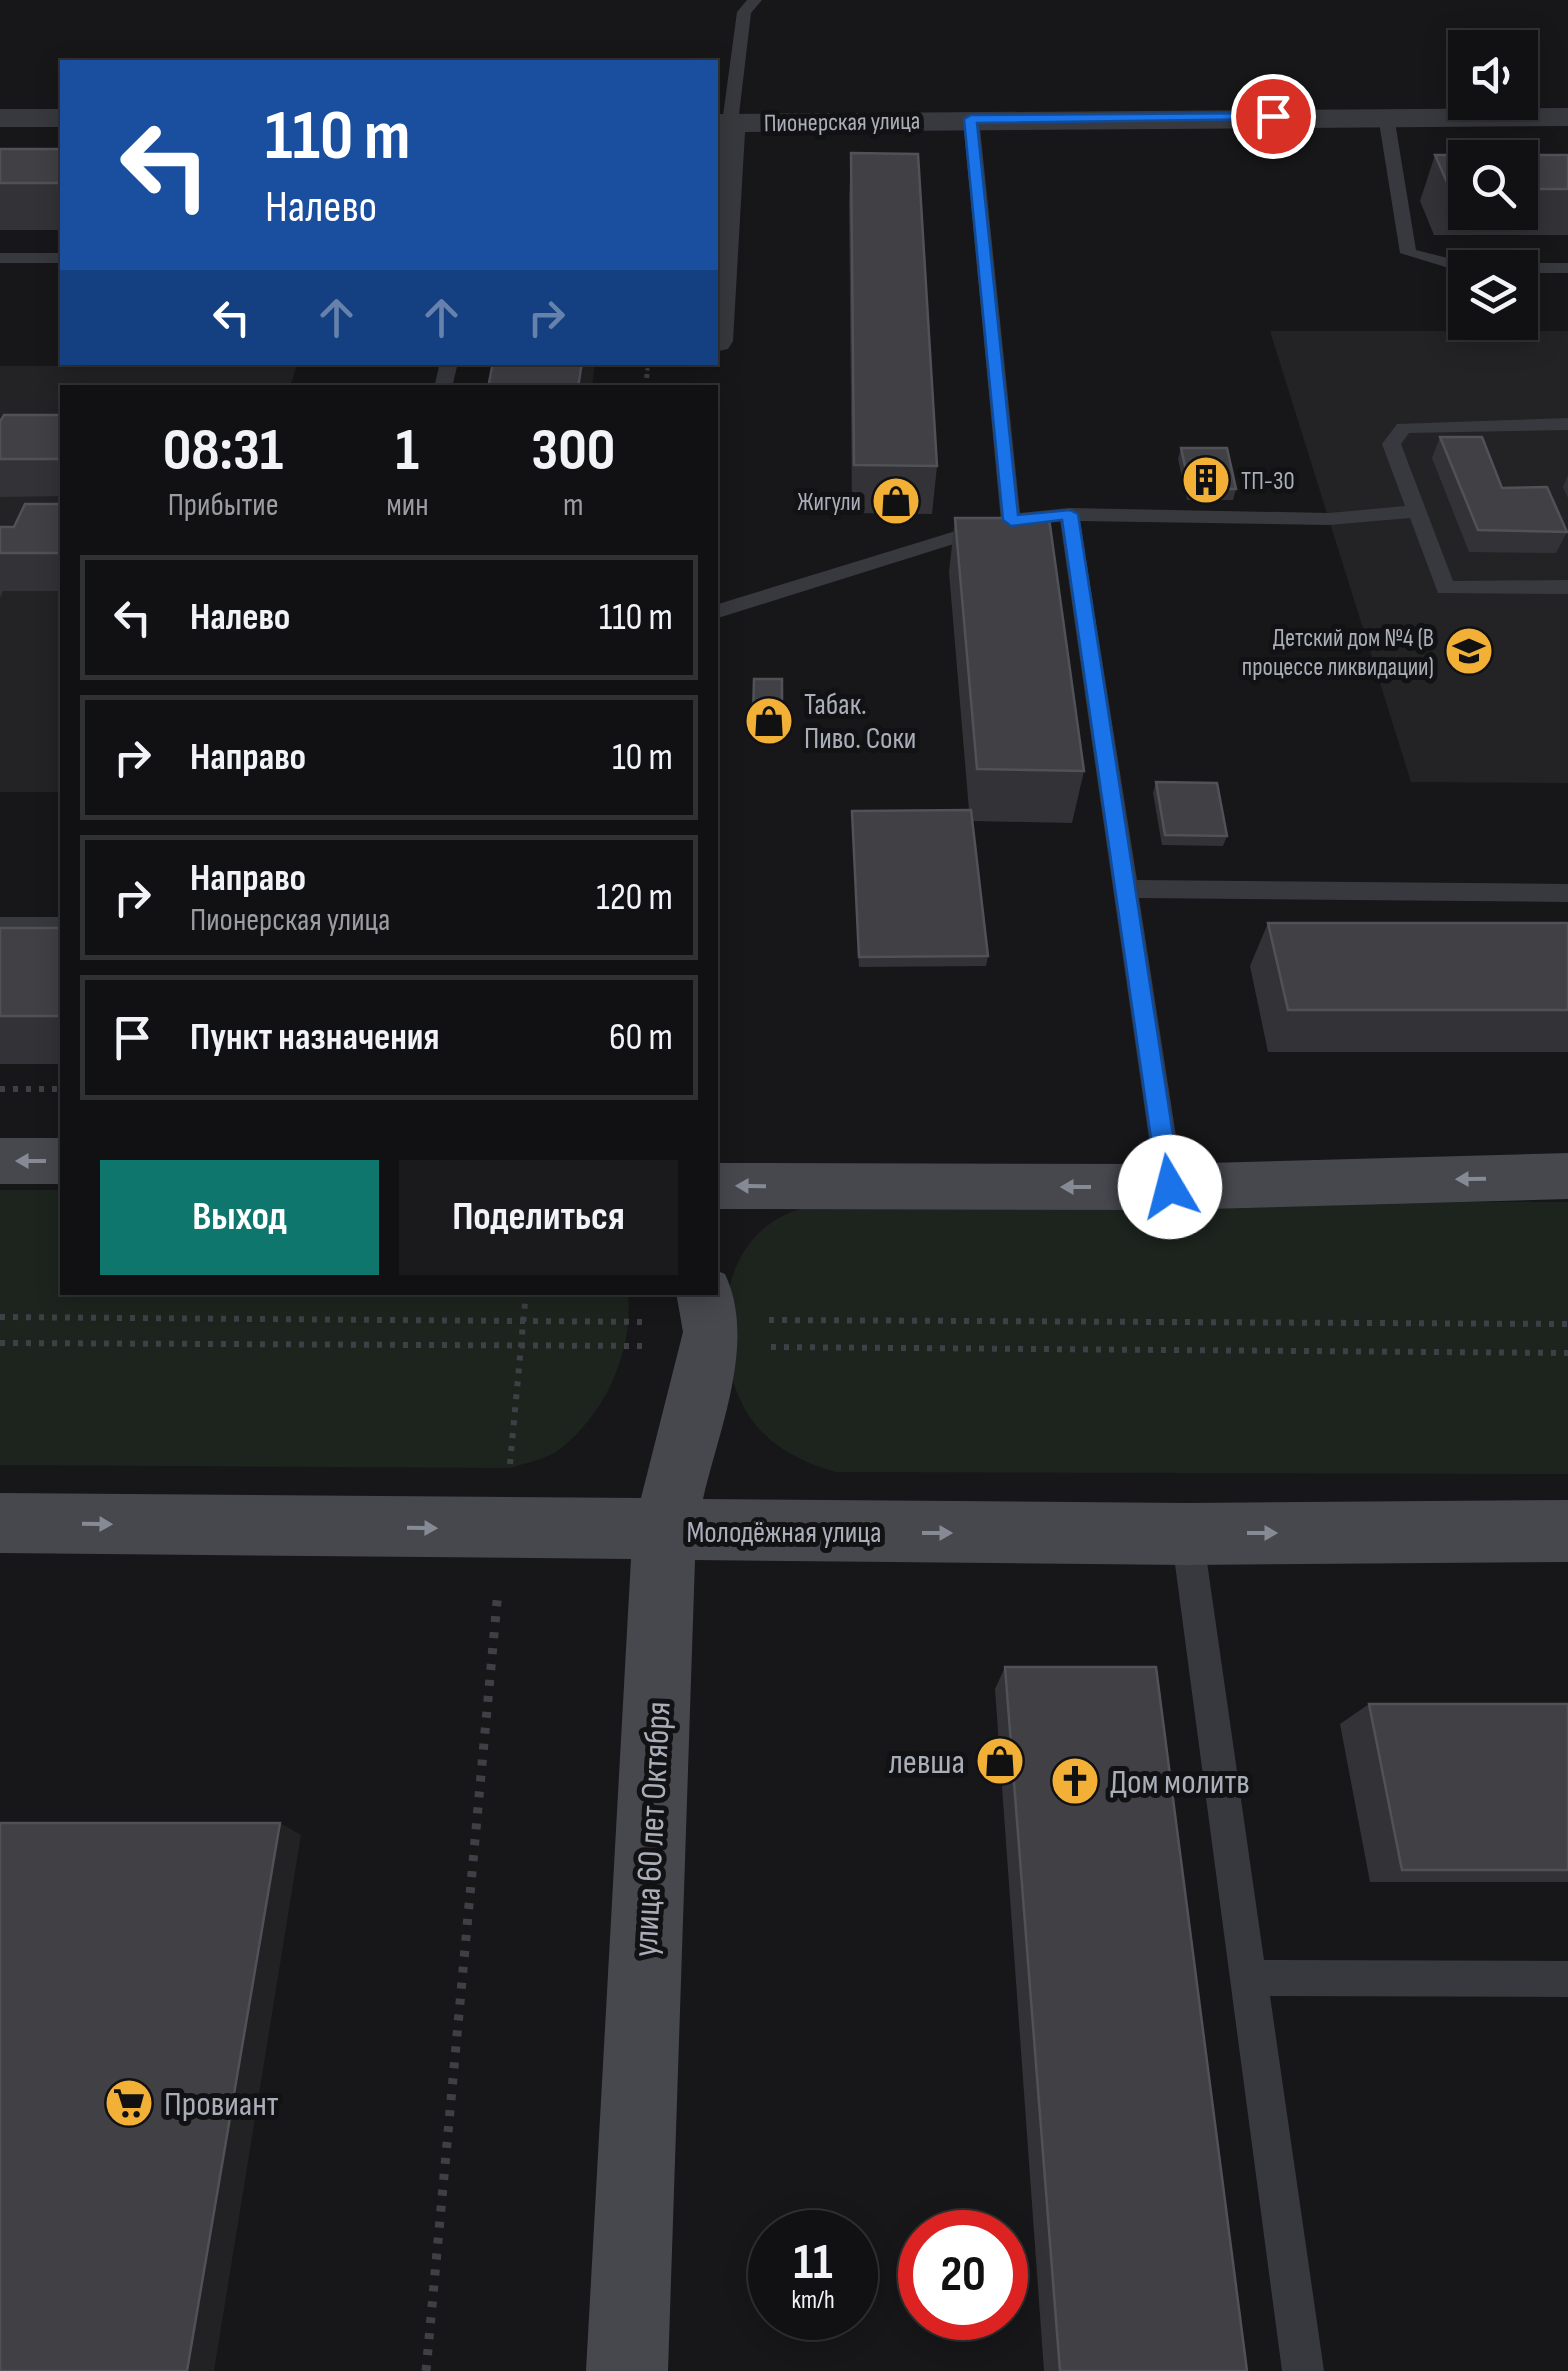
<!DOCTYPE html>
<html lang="ru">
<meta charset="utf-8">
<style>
:root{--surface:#111113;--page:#1a1a1c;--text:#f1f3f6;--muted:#9c9da0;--line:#303133;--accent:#0f766e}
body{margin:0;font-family:"Sofia Sans Condensed",sans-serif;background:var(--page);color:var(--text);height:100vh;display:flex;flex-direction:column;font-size:38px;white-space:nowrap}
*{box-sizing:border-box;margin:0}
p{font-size:32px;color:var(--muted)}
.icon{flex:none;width:55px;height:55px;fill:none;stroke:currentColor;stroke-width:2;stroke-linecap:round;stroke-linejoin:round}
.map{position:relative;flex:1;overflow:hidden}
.sheet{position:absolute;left:60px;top:385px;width:658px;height:910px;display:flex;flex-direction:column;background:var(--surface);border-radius:0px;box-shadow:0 5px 25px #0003,0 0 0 2px var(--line)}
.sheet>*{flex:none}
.guide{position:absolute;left:60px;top:60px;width:658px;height:305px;border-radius:0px;box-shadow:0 5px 25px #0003,0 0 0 2px var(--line);background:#1a4fa0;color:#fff;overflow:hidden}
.buttons{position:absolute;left:1448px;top:30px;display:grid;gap:20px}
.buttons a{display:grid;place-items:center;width:90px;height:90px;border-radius:0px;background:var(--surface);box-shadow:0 5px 25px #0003,0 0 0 2px var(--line);font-size:50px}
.speed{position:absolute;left:748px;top:2210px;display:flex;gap:20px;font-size:50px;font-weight:700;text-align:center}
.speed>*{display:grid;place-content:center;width:130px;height:130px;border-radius:50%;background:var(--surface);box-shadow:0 5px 25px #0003,0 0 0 2px var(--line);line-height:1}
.speed small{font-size:25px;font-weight:400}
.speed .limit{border:15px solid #d22;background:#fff;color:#111}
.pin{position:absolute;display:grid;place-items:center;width:85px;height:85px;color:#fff;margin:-42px;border:5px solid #fff;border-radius:50%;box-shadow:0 2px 10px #0007}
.me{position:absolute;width:110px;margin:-55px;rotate:352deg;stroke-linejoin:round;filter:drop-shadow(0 0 8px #0008)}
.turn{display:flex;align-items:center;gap:35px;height:210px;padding:0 40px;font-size:45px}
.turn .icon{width:130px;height:130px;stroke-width:2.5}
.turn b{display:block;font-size:70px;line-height:85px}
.lanes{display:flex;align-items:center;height:95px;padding:0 40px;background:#0003;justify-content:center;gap:50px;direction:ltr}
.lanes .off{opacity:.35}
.eta{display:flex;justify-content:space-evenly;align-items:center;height:170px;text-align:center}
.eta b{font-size:60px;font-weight:700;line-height:70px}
.cta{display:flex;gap:20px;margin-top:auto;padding:20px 40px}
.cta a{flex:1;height:115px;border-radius:0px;background:var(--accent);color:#fff;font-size:40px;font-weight:700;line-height:115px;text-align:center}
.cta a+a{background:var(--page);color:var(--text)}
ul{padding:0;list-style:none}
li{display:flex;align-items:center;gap:30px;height:125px;margin:0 20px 15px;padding:0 20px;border:5px solid var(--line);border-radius:0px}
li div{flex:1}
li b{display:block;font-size:38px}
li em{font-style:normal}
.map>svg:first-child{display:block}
.built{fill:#232326}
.green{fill:#1d241e}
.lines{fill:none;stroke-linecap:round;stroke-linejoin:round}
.path-far3{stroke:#3e4045;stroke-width:4;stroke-dasharray:2.5 4;stroke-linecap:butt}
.path-far2{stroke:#3e4045;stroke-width:5;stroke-dasharray:4 6;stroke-linecap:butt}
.path-far1{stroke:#3e4045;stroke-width:6;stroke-dasharray:5 8;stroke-linecap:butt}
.path{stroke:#3e4045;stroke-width:9;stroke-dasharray:6 10;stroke-linecap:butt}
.service{fill:#38393e;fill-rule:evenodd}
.tertiary{fill:#38393e;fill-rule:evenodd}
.secondary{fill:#46484e;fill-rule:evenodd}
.wall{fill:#333337;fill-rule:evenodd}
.shaded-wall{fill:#222225}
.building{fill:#404045;stroke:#505257;stroke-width:2.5}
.oneway{fill:#868a94}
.route{fill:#1a73e8;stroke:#114b97;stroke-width:2.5}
.labels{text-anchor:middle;stroke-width:10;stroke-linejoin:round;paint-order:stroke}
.far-street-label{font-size:25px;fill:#a9aeb9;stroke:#121214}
.far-poi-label{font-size:25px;fill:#a9aeb9;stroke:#121214;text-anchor:end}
.poi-label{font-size:30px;fill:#a9aeb9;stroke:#121214;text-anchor:start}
.street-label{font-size:30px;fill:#a9aeb9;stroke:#121214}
.near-poi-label{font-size:35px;fill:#a9aeb9;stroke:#121214;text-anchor:start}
.near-street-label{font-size:35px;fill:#a9aeb9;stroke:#121214}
</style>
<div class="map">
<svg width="1568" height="2371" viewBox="0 0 1568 2371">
<rect width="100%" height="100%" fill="#171719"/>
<g class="built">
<polygon points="1270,331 1568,331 1568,783 1411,782"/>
<polygon points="297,365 290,387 62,388 62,792 0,792 0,366"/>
</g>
<g class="green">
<path d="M 0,1190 L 62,1190 L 62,1292 L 628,1293 C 634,1349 606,1414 560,1449 C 548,1459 525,1463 510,1468 L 0,1465 Z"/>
<path d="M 1568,1202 L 1568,1474 L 836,1472 C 804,1463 772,1448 752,1420 C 718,1373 713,1282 755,1237 C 773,1217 797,1208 823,1203 Z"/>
</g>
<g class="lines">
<polyline class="path-far3" points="647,377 648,362"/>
<polyline class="path-far2" points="646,388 647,374"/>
<g class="path-far1">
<polyline points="0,1089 62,1089"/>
<polyline points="0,1317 647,1322"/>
<polyline points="769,1320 1568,1324"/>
<polyline points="0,1343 644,1346"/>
<polyline points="771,1347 1568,1353"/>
<polyline points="510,1464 526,1292"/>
</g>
<polyline class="path" points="426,2371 498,1591"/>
<g class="service">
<polygon points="747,0 762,0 751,13 738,123 730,128 722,123 737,12"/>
<polygon points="1386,111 1394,116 1416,250 1471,264 1473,268 1465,268 1465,273 1400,253 1378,116"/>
<polygon points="971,114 979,119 1020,513 1069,508 1329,513 1405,506 1382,444 1397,424 1568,418 1568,430 1409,433 1401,444 1453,581 1568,580 1568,594 1438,593 1410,518 1329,525 1080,521 1137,880 1568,884 1568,902 1139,898 1184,1187 1180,1195 1160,1195 1156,1187 1060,520 1011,527 1001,521 963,119"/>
<rect x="0" y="253" width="62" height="10"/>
<polygon points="1520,263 1568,263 1568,273 1520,273 1520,268 1512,268"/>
<polygon points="440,362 458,362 452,388 434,388"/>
<polygon points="985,522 992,524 992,532 715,619 715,605"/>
<rect x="0" y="917" width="62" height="18"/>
<polygon points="1187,1519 1198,1523 1203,1534 1264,1960 1568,1961 1568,1997 1270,1996 1324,2371 1282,2371 1171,1534 1176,1523"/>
</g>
<g class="tertiary">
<polygon points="1568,108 1568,126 745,132 733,341 728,349 715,352 715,114"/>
<rect x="0" y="109" width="62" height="18"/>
</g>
<g class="secondary">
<rect x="0" y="1138" width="62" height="46"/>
<polygon points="1568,1153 1568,1199 1170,1210 715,1209 715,1163 1170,1164"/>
<path d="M 715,1270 L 725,1274 C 757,1342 719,1429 703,1499 L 1187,1503 L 1568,1500 L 1568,1562 L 1187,1565 L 695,1560 L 668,2371 L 586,2371 L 631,1559 L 0,1553 L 0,1493 L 641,1498 L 683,1332 L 676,1292 L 715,1292 Z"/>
</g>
</g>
<g class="wall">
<rect x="0" y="149" width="62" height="81"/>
<polygon points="851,153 937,466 932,514 852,513 849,199"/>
<path d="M 1435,155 L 1568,155 L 1568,235 L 1434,235 L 1420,201 ZM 1465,158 L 1520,158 L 1520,212 L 1465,212 Z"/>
<polygon points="62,415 62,496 0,497 0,422"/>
<polygon points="1440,437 1502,488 1567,532 1556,553 1469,552 1432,458"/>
<polygon points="1181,448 1236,489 1233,500 1187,500 1178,459"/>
<polygon points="1568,475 1568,498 1563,487"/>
<polygon points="62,504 62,591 3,591 0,598 0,527 14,527"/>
<polygon points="955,518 1084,771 1072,823 973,821 988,956 986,966 859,967 852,811 969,810 949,572"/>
<polygon points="754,679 782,679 782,729 753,729"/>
<polygon points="1156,782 1227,836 1223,846 1162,845 1153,793"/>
<polygon points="1268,923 1568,923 1568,1052 1268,1052 1250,966"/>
<rect x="0" y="928" width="62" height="136"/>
<polygon points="1005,1667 1247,2371 1044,2371 995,1689"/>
<polygon points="1369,1704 1568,1704 1568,1882 1370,1882 1340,1724"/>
</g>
<g class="shaded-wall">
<polygon points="582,362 595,362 592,388 578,388"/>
<polygon points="280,1823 301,1835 214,2371 187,2371"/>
</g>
<g class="building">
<rect x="0" y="149" width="62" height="34"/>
<polygon points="851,153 918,154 937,466 854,465"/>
<polygon points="1435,155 1568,155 1568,189 1520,189 1520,158 1465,158 1465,189 1450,189"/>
<polygon points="493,362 582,362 578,388 488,388"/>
<polygon points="4,415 62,415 62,459 0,459 0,422"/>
<polygon points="1440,437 1482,437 1502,488 1547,487 1567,532 1478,530"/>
<polygon points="1181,448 1227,448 1236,489 1190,489"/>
<polygon points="25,504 62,504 62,553 0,553 0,527 14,527"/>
<polygon points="955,518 1049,518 1084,771 977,769"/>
<polygon points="754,679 782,679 782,718 753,718"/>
<polygon points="1156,782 1217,783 1227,836 1165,835"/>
<polygon points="971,810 988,956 859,957 852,811"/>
<polygon points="1268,923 1568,923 1568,1010 1288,1010"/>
<rect x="0" y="928" width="62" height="88"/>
<polygon points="1005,1667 1156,1667 1247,2371 1060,2371"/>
<polygon points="1369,1704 1568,1704 1568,1870 1402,1870"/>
<polygon points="0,1823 280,1823 187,2371 0,2371"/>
</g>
<defs><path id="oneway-solid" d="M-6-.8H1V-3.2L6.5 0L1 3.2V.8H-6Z" transform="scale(2.5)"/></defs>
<g class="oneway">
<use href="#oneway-solid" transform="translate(31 1161) rotate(-180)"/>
<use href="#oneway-solid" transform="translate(1471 1179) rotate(179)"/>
<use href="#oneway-solid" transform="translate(751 1186) rotate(-179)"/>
<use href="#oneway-solid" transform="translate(1076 1187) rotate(180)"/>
<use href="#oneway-solid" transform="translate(97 1524) rotate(1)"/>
<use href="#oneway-solid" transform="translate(422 1528) rotate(1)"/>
<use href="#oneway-solid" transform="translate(937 1533)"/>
<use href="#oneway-solid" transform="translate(1262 1533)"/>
</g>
<polygon class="route" points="1273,113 1277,119 977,123 1018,515 1070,510 1078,514 1181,1187 1170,1196 1158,1187 1062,520 1011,526 1003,520 964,119 971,115"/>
<defs>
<g id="building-disc" transform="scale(2.5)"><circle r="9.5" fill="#f2b037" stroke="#121214"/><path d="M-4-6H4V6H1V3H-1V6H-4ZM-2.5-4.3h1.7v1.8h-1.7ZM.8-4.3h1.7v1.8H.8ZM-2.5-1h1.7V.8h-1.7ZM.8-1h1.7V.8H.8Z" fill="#111"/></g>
<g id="shop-disc" transform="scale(2.5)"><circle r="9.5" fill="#f2b037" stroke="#121214"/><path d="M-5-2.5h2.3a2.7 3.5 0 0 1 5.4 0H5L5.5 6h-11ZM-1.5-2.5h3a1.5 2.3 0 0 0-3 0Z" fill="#111"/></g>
<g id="school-disc" transform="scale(2.5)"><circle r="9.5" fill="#f2b037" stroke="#121214"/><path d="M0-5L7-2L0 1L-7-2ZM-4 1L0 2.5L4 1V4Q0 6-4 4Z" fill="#111"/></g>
<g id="church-disc" transform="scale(2.5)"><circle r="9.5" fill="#f2b037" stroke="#121214"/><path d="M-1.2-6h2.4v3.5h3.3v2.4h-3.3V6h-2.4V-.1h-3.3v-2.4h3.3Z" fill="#111"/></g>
<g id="supermarket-disc" transform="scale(2.5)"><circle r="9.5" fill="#f2b037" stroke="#121214"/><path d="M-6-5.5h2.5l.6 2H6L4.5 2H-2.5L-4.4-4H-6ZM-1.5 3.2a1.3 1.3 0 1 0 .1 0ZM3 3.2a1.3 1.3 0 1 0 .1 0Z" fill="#111"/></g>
</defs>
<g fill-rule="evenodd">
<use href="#building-disc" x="1206" y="480"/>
<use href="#shop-disc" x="896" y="501"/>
<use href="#school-disc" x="1469" y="651"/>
<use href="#shop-disc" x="769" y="721"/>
<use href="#shop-disc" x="1000" y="1761"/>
<use href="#church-disc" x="1075" y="1781"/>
<use href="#supermarket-disc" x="129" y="2103"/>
</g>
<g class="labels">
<g class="far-street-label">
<text transform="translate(842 121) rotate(-1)" y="9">Пионерская улица</text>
</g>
<g class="far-poi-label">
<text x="1241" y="489" text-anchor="start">ТП-30</text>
<text x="861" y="510">Жигули</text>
<text x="1434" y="646">Детский дом №4 (В<tspan x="1434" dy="29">процессе ликвидации)</tspan></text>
</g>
<g class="poi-label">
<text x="804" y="714">Табак.<tspan x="804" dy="34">Пиво. Соки</tspan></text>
</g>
<g class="street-label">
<text x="784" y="1542">Молодёжная улица</text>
</g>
<g class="near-poi-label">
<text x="965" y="1773" text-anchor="end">левша</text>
<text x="1110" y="1793">Дом молитв</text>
<text x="164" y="2115">Провиант</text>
</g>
<g class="near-street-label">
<text transform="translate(651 1829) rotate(-87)" y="12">улица 60 лет Октября</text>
</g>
</g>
</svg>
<div class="buttons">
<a><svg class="icon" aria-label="sound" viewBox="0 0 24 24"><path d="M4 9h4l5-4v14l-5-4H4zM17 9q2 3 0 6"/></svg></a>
<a><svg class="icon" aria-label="search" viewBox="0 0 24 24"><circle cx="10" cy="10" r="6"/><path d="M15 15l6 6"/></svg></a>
<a><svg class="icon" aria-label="layers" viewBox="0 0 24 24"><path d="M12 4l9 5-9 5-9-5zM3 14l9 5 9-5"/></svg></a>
</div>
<div class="speed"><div>11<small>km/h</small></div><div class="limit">20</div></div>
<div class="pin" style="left:1273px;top:116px;background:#d93025"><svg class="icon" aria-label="arrive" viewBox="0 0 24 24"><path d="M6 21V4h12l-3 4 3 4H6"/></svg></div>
<svg class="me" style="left:1170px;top:1187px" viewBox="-20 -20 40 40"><circle r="19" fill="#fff"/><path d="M0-13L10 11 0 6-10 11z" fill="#1a73e8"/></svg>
<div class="guide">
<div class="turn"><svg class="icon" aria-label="left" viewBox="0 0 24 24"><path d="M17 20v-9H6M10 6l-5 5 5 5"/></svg><div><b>110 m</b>Налево</div></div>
<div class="lanes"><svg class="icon" aria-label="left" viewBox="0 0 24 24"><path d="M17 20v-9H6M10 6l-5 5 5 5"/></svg><svg class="icon off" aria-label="ahead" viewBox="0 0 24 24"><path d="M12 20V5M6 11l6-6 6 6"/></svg><svg class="icon off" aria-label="ahead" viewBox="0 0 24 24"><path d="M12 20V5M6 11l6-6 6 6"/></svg><svg class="icon off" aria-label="right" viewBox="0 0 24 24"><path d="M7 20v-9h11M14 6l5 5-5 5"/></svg></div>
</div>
<section class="sheet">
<div class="eta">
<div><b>08:31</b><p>Прибытие</p></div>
<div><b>1</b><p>мин</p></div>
<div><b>300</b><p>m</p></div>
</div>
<ul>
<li><svg class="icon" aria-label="left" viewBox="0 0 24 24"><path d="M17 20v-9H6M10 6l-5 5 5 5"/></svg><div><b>Налево</b></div><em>110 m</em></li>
<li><svg class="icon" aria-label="right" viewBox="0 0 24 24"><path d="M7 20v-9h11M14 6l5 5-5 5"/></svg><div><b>Направо</b></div><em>10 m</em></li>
<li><svg class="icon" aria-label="right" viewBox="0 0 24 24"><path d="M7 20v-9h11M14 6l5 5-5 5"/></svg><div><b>Направо</b><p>Пионерская улица</p></div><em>120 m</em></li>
<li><svg class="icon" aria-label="arrive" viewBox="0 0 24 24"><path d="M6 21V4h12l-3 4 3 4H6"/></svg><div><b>Пункт назначения</b></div><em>60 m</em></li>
</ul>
<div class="cta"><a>Выход</a><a>Поделиться</a></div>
</section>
</div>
